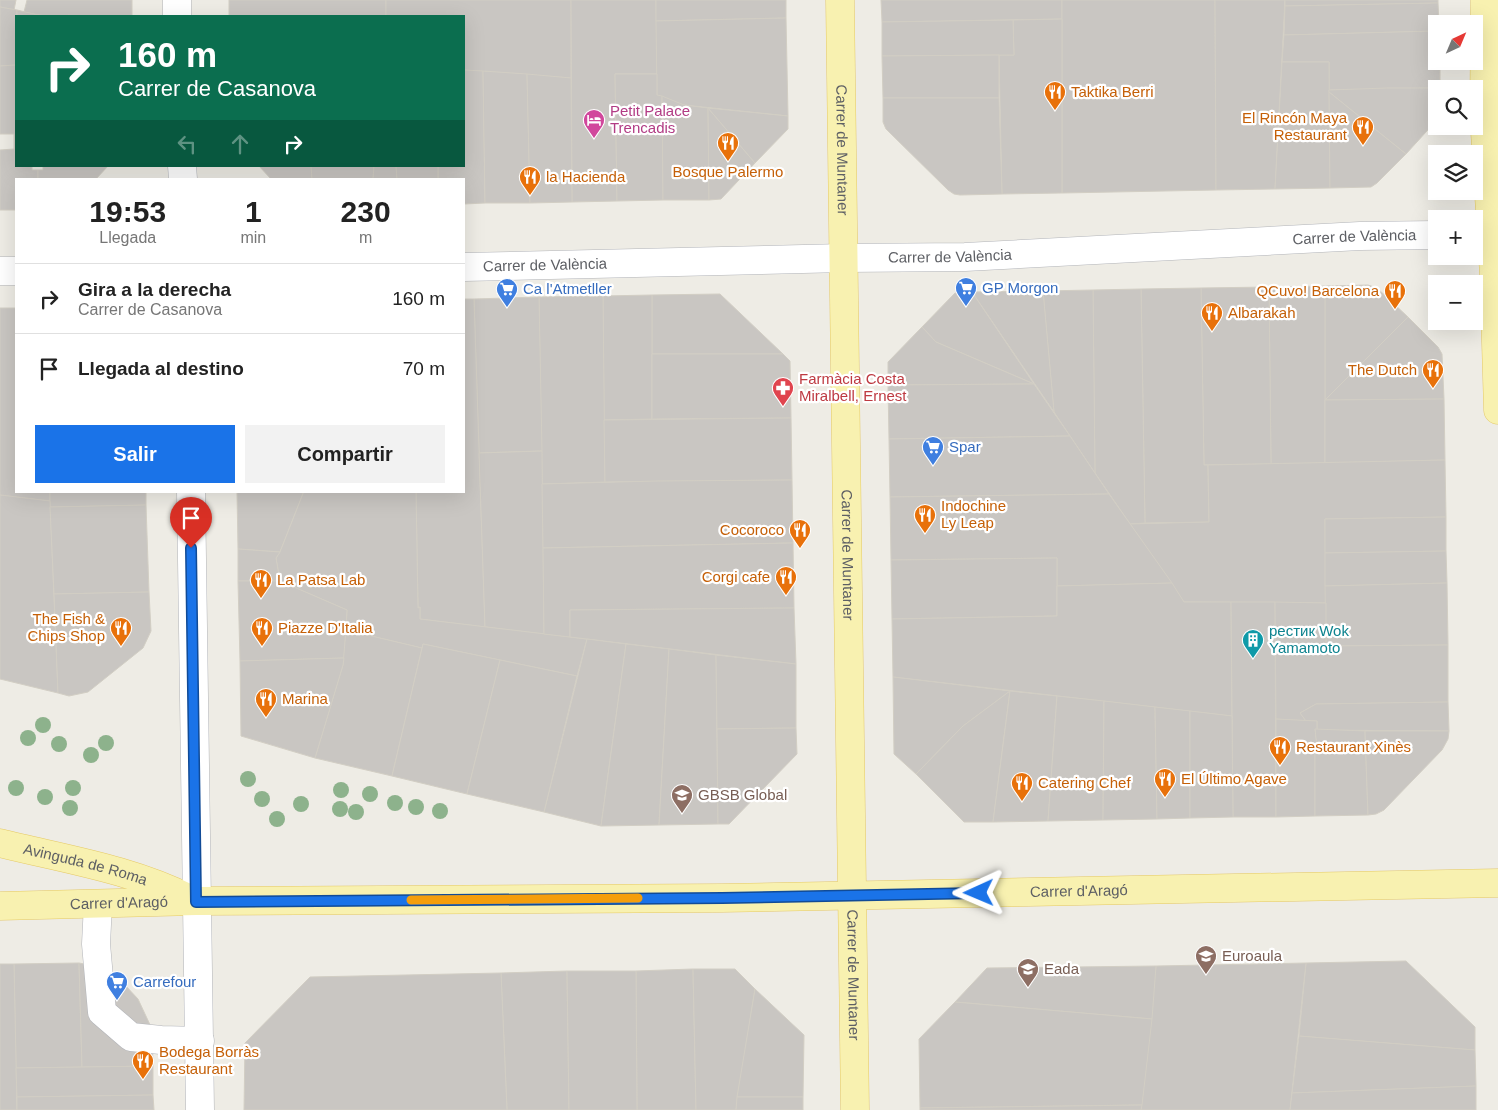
<!DOCTYPE html>
<html lang="es">
<meta charset="utf-8">
<style>
:root{--surface:#fff;--page:#f2f2f2;--text:#222;--muted:#767676;--line:#e0e0e0;--accent:#1a73e8}
body{margin:0;font-family:Helvetica,sans-serif;background:var(--page);color:var(--text);height:100vh;display:flex;flex-direction:column;font-size:19px;white-space:nowrap}
*{box-sizing:border-box;margin:0}
p{font-size:16px;color:var(--muted)}
.icon{flex:none;width:28px;height:28px;fill:none;stroke:currentColor;stroke-width:2;stroke-linecap:round;stroke-linejoin:round}
.map{position:relative;flex:1;overflow:hidden}
.details{position:absolute;left:15px;top:178px;width:450px;height:315px;display:flex;flex-direction:column;background:var(--surface);border-radius:0px;box-shadow:0 5px 20px #0002}
.details>*{flex:none}
.guide{position:absolute;left:15px;top:15px;width:450px;height:152px;border-radius:0px;box-shadow:0 5px 20px #0002;background:#0b6e4f;color:#fff;overflow:hidden}
.needle{width:32px;rotate:44deg}
.tools{position:absolute;left:1428px;top:15px;display:grid;gap:10px}
.tools a{display:grid;place-items:center;width:55px;height:55px;border-radius:0px;background:var(--surface);box-shadow:0 5px 20px #0002;font-size:25px}
.pin{position:absolute;display:grid;place-items:center;width:42px;height:42px;color:#fff;margin:-51px -21px;border-radius:50% 50% 50% 0;rotate:-45deg;box-shadow:0 0 5px #0007}
.pin .icon{rotate:45deg}
.me{position:absolute;width:55px;margin:-28px;rotate:269deg;stroke-linejoin:round;filter:drop-shadow(0 0 4px #0008)}
.turn{display:flex;align-items:center;gap:18px;height:105px;padding:0 20px;font-size:22px}
.turn .icon{width:65px;height:65px;stroke-width:2.5}
.turn b{display:block;font-size:35px;line-height:42px}
.lanes{display:flex;align-items:center;height:48px;padding:0 20px;background:#0003;justify-content:center;gap:25px;direction:ltr}
.lanes .off{opacity:.35}
.eta{display:flex;justify-content:space-evenly;align-items:center;height:85px;text-align:center}
.eta b{font-size:30px;font-weight:700;line-height:35px}
.action{display:flex;gap:10px;margin-top:auto;padding:10px 20px}
.action a{flex:1;height:58px;border-radius:0px;background:var(--accent);color:#fff;font-size:20px;font-weight:700;line-height:58px;text-align:center}
.action a+a{background:var(--page);color:var(--text)}
ul{padding:0;list-style:none}
li{display:flex;align-items:center;gap:15px;height:70px;padding:0 20px;border-top:1px solid var(--line)}
li div{flex:1}
li b{display:block;font-size:19px}
li em{font-style:normal}
.map>svg:first-child{display:block}
.building{fill:#c9c6c2;stroke:#d2cec4}
.lines{fill:none;stroke-linecap:round;stroke-linejoin:round}
.minor-casing{stroke:#b2b4b9;stroke-width:29}
.major-casing{stroke:#e5c966;stroke-width:29}
.minor{stroke:#fff;stroke-width:28}
.major{stroke:#f8f1b0;stroke-width:28}
.tree{fill:#8db28c}
.route-casing{stroke:#114b97;stroke-width:12}
.route{stroke:#1a73e8;stroke-width:9}
.slow{stroke:#f59e0b;stroke-width:9}
.labels{text-anchor:middle;stroke-width:4.5;stroke-linejoin:round;paint-order:stroke}
.food-label{font-size:15px;fill:#c56008;stroke:#fff;text-anchor:start}
.hotel-label{font-size:15px;fill:#b23c85;stroke:#fff;text-anchor:start}
.street-label{font-size:15px;fill:#5d5f64;stroke:#fff}
.shop-label{font-size:15px;fill:#366cbe;stroke:#fff;text-anchor:start}
.health-label{font-size:15px;fill:#be3a42;stroke:#fff;text-anchor:start}
.culture-label{font-size:15px;fill:#0d838f;stroke:#fff;text-anchor:start}
.education-label{font-size:15px;fill:#785e54;stroke:#fff;text-anchor:start}
</style>
<div class="map">
<svg width="1498" height="1110" viewBox="0 0 1498 1110">
<rect width="100%" height="100%" fill="#eeece5"/>
<g class="building">
<polygon points="0,0 16,0 14,10 0,7"/>
<polygon points="27,0 132,0 132,16 74,16 68,15 67,16 45,16 24,12"/>
<rect x="229" y="0" width="157" height="16"/>
<polygon points="386,0 571,0 571,78 464,70 464,16 386,16"/>
<polygon points="571,0 656,0 657,74 615,74 617,201 572,202"/>
<polygon points="656,0 786,0 786,18 656,21"/>
<polygon points="881,0 1062,0 1062,19 882,22"/>
<polygon points="1062,0 1215,0 1216,190 1062,193"/>
<polygon points="1215,0 1285,0 1275,189 1216,190"/>
<polygon points="1285,0 1438,0 1438,3 1285,6"/>
<polygon points="1438,3 1439,24 1436,24 1436,31 1284,35 1285,6"/>
<polygon points="0,7 17,10 16,65 0,66"/>
<polygon points="17,10 38,15 45,16 17,16"/>
<polygon points="786,18 788,116 684,105 657,95 656,21"/>
<polygon points="1062,19 1062,193 1002,194 999,55 1014,55 1013,20"/>
<polygon points="1013,20 1014,55 882,56 882,22"/>
<polygon points="1436,31 1436,61 1440,61 1440,88 1329,90 1329,62 1282,62 1284,35"/>
<polygon points="999,55 999,98 883,98 882,56"/>
<polygon points="1282,62 1329,62 1330,188 1275,189"/>
<polygon points="16,65 16,166 32,166 32,170 38,170 38,179 16,179 16,210 0,210 0,150 14,149 14,134 0,134 0,66"/>
<polygon points="464,70 483,71 485,203 464,204 464,179 438,179 438,166 464,166"/>
<polygon points="483,71 527,74 530,203 485,203"/>
<polygon points="527,74 571,78 572,202 530,203"/>
<polygon points="615,74 657,74 657,95 662,96 663,200 617,201"/>
<polygon points="1387,88 1440,88 1436,89 1436,121 1406,154 1329,92 1329,90"/>
<polygon points="1329,92 1406,154 1377,183 1371,187 1330,188"/>
<polygon points="662,96 684,105 708,108 709,200 663,200"/>
<polygon points="883,98 999,98 1002,194 960,195 954,194 948,190 886,129 883,122"/>
<polygon points="708,108 755,163 721,199 709,200"/>
<polygon points="708,108 788,116 788,129 755,163"/>
<polygon points="43,166 108,166 96,179 38,179 38,170 43,170"/>
<polygon points="259,166 311,166 312,179 271,179"/>
<polygon points="311,166 374,166 373,179 312,179"/>
<polygon points="374,166 396,166 397,179 373,179"/>
<polygon points="396,166 438,166 438,179 397,179"/>
<polygon points="1368,285 1377,288 1408,317 1325,400 1325,286"/>
<polygon points="1325,286 1325,463 1271,464 1269,287"/>
<polygon points="1269,287 1271,464 1204,465 1201,288"/>
<polygon points="1201,288 1204,465 1208,465 1209,522 1145,523 1141,289"/>
<polygon points="1141,289 1145,523 1130,524 1095,473 1093,290"/>
<polygon points="1093,290 1095,473 1054,412 1043,291"/>
<polygon points="1043,291 1054,412 972,292"/>
<polygon points="972,292 1034,384 936,342 922,327 955,293"/>
<polygon points="720,294 783,354 652,354 652,295"/>
<polygon points="652,295 652,419 604,420 603,296"/>
<polygon points="603,296 605,482 542,484 539,297"/>
<polygon points="539,297 542,451 479,453 474,299"/>
<polygon points="464,299 474,299 485,627 420,619 420,607 418,608 416,491 464,491"/>
<polygon points="0,308 16,308 16,491 50,491 50,501 0,495"/>
<polygon points="1408,317 1438,347 1442,354 1444,399 1325,400"/>
<polygon points="922,327 936,342 1034,384 888,385 888,362"/>
<polygon points="652,354 783,354 790,361 791,418 652,419"/>
<polygon points="1034,384 1070,436 889,439 888,385"/>
<polygon points="1444,399 1445,460 1325,463 1325,400"/>
<polygon points="791,418 792,480 605,482 604,420"/>
<polygon points="1070,436 1109,494 890,497 889,439"/>
<polygon points="542,451 544,634 485,627 479,453"/>
<polygon points="1445,460 1446,517 1325,519 1326,603 1184,602 1130,524 1209,522 1208,465"/>
<polygon points="792,480 793,543 543,548 542,484 656,481"/>
<polygon points="50,491 146,491 146,505 50,507"/>
<polygon points="237,491 304,491 280,552 238,549"/>
<polygon points="304,491 416,491 418,608 420,607 420,619 587,639 577,676 423,644 422,648 346,630 347,610 280,581 276,558 280,552"/>
<polygon points="1109,494 1172,583 1057,586 1057,558 891,560 890,497"/>
<polygon points="0,495 50,501 58,693 0,679"/>
<polygon points="146,505 149,592 54,594 50,507"/>
<polygon points="1446,517 1446,551 1325,553 1325,519"/>
<polygon points="793,543 794,608 570,610 570,637 544,634 543,548"/>
<polygon points="238,549 280,552 276,558 280,581 238,581"/>
<polygon points="1446,551 1447,583 1325,586 1325,553"/>
<polygon points="1057,558 1057,616 892,619 891,560"/>
<polygon points="238,581 280,581 347,610 344,658 240,661"/>
<polygon points="1172,583 1184,602 1231,602 1232,716 893,677 892,619 1057,616 1057,586"/>
<polygon points="1447,583 1448,645 1326,646 1325,586"/>
<polygon points="149,592 151,631 143,648 88,692 69,696 58,693 54,594"/>
<polygon points="1231,602 1275,602 1276,817 1233,817"/>
<polygon points="1275,602 1326,603 1326,646 1448,645 1448,702 1316,704 1300,713 1306,721 1276,719"/>
<polygon points="794,608 796,664 570,637 570,610"/>
<polygon points="346,630 422,648 392,776 315,758 343,665"/>
<polygon points="587,639 626,644 601,826 544,812"/>
<polygon points="423,644 500,660 467,794 392,776"/>
<polygon points="626,644 669,649 659,825 601,826"/>
<polygon points="669,649 716,655 718,824 659,825"/>
<polygon points="716,655 796,664 796,728 717,729"/>
<polygon points="344,658 343,665 315,758 241,736 240,661"/>
<polygon points="500,660 577,676 544,812 467,794"/>
<polygon points="893,677 1010,691 963,726 916,774 894,754"/>
<polygon points="1010,691 993,822 964,822 916,774 963,726"/>
<polygon points="1010,691 1057,696 1048,821 993,822"/>
<polygon points="1057,696 1104,701 1103,820 1048,821"/>
<polygon points="1104,701 1155,707 1157,819 1103,820"/>
<polygon points="1448,702 1449,731 1317,730 1317,721 1306,721 1300,713 1316,704"/>
<polygon points="1155,707 1190,711 1190,818 1157,819"/>
<polygon points="1190,711 1232,716 1233,817 1190,818"/>
<polygon points="1276,719 1317,721 1317,730 1315,729 1317,747 1315,747 1315,816 1276,817"/>
<polygon points="796,728 797,754 729,824 718,824 717,729"/>
<polygon points="1315,729 1365,731 1368,815 1315,816 1315,747 1317,747"/>
<polygon points="1365,731 1449,731 1448,739 1442,750 1384,810 1376,814 1368,815"/>
<polygon points="1406,961 1475,1027 1475,1050 1299,1036 1306,963"/>
<polygon points="79,963 82,1067 16,1068 14,964"/>
<polygon points="79,963 110,969 138,999 152,1029 153,1066 82,1067"/>
<polygon points="1306,963 1290,1110 1141,1110 1156,966"/>
<polygon points="0,964 14,964 17,1110 0,1110"/>
<polygon points="1156,966 1152,1019 955,1002 987,968"/>
<polygon points="693,969 696,1110 637,1110 636,971"/>
<polygon points="693,969 735,969 755,989 736,1110 696,1110"/>
<polygon points="567,971 569,1110 507,1110 501,973"/>
<polygon points="567,971 636,971 637,1110 569,1110"/>
<polygon points="501,973 507,1110 244,1110 245,1043 310,977"/>
<polygon points="755,989 804,1035 803,1097 737,1097"/>
<polygon points="955,1002 1152,1019 1142,1105 920,1108 919,1039"/>
<polygon points="1299,1036 1475,1050 1476,1086 1292,1093"/>
<polygon points="153,1066 153,1095 17,1097 16,1068"/>
<polygon points="1476,1086 1476,1110 1290,1110 1292,1093"/>
<polygon points="153,1095 154,1110 17,1110 17,1097"/>
<polygon points="737,1097 803,1097 803,1110 736,1110"/>
<polygon points="1142,1105 1141,1110 920,1110 920,1108"/>
</g>
<g class="lines">
<g class="minor-casing">
<g id="minor">
<polyline points="177,0 177,16"/>
<polyline points="182,166 183,179"/>
<path id="s1" d="M 464,267 L 844,258 L 965,257 L 1360,236 L 1436,235"/>
<polyline points="0,271 16,271"/>
<polyline points="191,491 200,1110"/>
<polyline points="98,904 96,944 102,1012 131,1037 161,1040 200,1041"/>
</g>
</g>
<g class="major-casing">
<g id="major">
<path id="s2" d="M 840,0 L 855,1110"/>
<polyline points="1485,0 1484,116 1494,275 1498,410"/>
<path id="s3" d="M 0,843 C 64,859 131,869 190,899"/>
<path id="s4" d="M 0,906 L 196,901 L 722,898 L 1498,883"/>
</g>
</g>
<use href="#minor" class="minor"/>
<use href="#major" class="major"/>
</g>
<g class="tree">
<circle cx="43" cy="725" r="8"/>
<circle cx="28" cy="738" r="8"/>
<circle cx="106" cy="743" r="8"/>
<circle cx="59" cy="744" r="8"/>
<circle cx="91" cy="755" r="8"/>
<circle cx="248" cy="779" r="8"/>
<circle cx="16" cy="788" r="8"/>
<circle cx="73" cy="788" r="8"/>
<circle cx="341" cy="790" r="8"/>
<circle cx="370" cy="794" r="8"/>
<circle cx="45" cy="797" r="8"/>
<circle cx="262" cy="799" r="8"/>
<circle cx="395" cy="803" r="8"/>
<circle cx="301" cy="804" r="8"/>
<circle cx="416" cy="807" r="8"/>
<circle cx="70" cy="808" r="8"/>
<circle cx="340" cy="809" r="8"/>
<circle cx="440" cy="811" r="8"/>
<circle cx="356" cy="812" r="8"/>
<circle cx="277" cy="819" r="8"/>
</g>
<g class="lines">
<g class="route-casing">
<polyline id="route" points="191,548 196,902 722,898 979,893"/>
</g>
<use href="#route" class="route"/>
<polyline class="slow" points="411,900 638,898"/>
</g>
<defs>
<g id="restaurant-pin" transform="scale(1.125)"><path d="M0 17L-7.5 6A9.5 9.5 0 1 1 7.5 6Z" fill="#e8710a" stroke="#fff"/><path d="M-5-6h1v4h1v-4h1v4h1v-4h1v5L-1.5 .5V6h-2V.5L-5-1ZM5-6V6H3V1.5H1.5Q1.5-4 5-6Z" fill="#fff"/></g>
<g id="hotel-pin" transform="scale(1.125)"><path d="M0 17L-7.5 6A9.5 9.5 0 1 1 7.5 6Z" fill="#d1479c" stroke="#fff"/><path d="M-6-4.5h1.5V1H6V5H4.5V3h-9V5H-6ZM-4 0a1.8 1.8 0 1 1 3.6 0ZM.5 0V-2.5h3Q6-2.5 6 0Z" fill="#fff"/></g>
<g id="supermarket-pin" transform="scale(1.125)"><path d="M0 17L-7.5 6A9.5 9.5 0 1 1 7.5 6Z" fill="#3f7fe0" stroke="#fff"/><path d="M-6-5.5h2.5l.6 2H6L4.5 2H-2.5L-4.4-4H-6ZM-1.5 3.2a1.3 1.3 0 1 0 .1 0ZM3 3.2a1.3 1.3 0 1 0 .1 0Z" fill="#fff"/></g>
<g id="pharmacy-pin" transform="scale(1.125)"><path d="M0 17L-7.5 6A9.5 9.5 0 1 1 7.5 6Z" fill="#e0444e" stroke="#fff"/><path d="M-2-6h4v4h4v4h-4v4h-4v-4h-4v-4h4Z" fill="#fff"/></g>
<g id="building-pin" transform="scale(1.125)"><path d="M0 17L-7.5 6A9.5 9.5 0 1 1 7.5 6Z" fill="#0f9aa8" stroke="#fff"/><path d="M-4-6H4V6H1V3H-1V6H-4ZM-2.5-4.3h1.7v1.8h-1.7ZM.8-4.3h1.7v1.8H.8ZM-2.5-1h1.7V.8h-1.7ZM.8-1h1.7V.8H.8Z" fill="#fff"/></g>
<g id="university-pin" transform="scale(1.125)"><path d="M0 17L-7.5 6A9.5 9.5 0 1 1 7.5 6Z" fill="#8d6e63" stroke="#fff"/><path d="M0-5L7-2L0 1L-7-2ZM-4 1L0 2.5L4 1V4Q0 6-4 4Z" fill="#fff"/></g>
</defs>
<g fill-rule="evenodd">
<use href="#restaurant-pin" x="1055" y="92"/>
<use href="#hotel-pin" x="594" y="120"/>
<use href="#restaurant-pin" x="1363" y="127"/>
<use href="#restaurant-pin" x="728" y="143"/>
<use href="#restaurant-pin" x="530" y="177"/>
<use href="#supermarket-pin" x="966" y="288"/>
<use href="#supermarket-pin" x="507" y="289"/>
<use href="#restaurant-pin" x="1395" y="291"/>
<use href="#restaurant-pin" x="1212" y="313"/>
<use href="#restaurant-pin" x="1433" y="370"/>
<use href="#pharmacy-pin" x="783" y="388"/>
<use href="#supermarket-pin" x="933" y="447"/>
<use href="#restaurant-pin" x="925" y="515"/>
<use href="#restaurant-pin" x="800" y="530"/>
<use href="#restaurant-pin" x="786" y="577"/>
<use href="#restaurant-pin" x="261" y="580"/>
<use href="#restaurant-pin" x="121" y="628"/>
<use href="#restaurant-pin" x="262" y="628"/>
<use href="#building-pin" x="1253" y="640"/>
<use href="#restaurant-pin" x="266" y="699"/>
<use href="#restaurant-pin" x="1280" y="747"/>
<use href="#restaurant-pin" x="1165" y="779"/>
<use href="#restaurant-pin" x="1022" y="783"/>
<use href="#university-pin" x="682" y="795"/>
<use href="#university-pin" x="1206" y="956"/>
<use href="#university-pin" x="1028" y="969"/>
<use href="#supermarket-pin" x="117" y="982"/>
<use href="#restaurant-pin" x="143" y="1061"/>
</g>
<g class="labels">
<g class="food-label">
<text x="1071" y="97">Taktika Berri</text>
<text x="1347" y="123" text-anchor="end">El Rincón Maya<tspan x="1347" dy="17">Restaurant</tspan></text>
<text x="728" y="177" text-anchor="middle">Bosque Palermo</text>
<text x="546" y="182">la Hacienda</text>
<text x="1379" y="296" text-anchor="end">QCuvo! Barcelona</text>
<text x="1228" y="318">Albarakah</text>
<text x="1417" y="375" text-anchor="end">The Dutch</text>
<text x="941" y="511">Indochine<tspan x="941" dy="17">Ly Leap</tspan></text>
<text x="784" y="535" text-anchor="end">Cocoroco</text>
<text x="770" y="582" text-anchor="end">Corgi cafe</text>
<text x="277" y="585">La Patsa Lab</text>
<text x="105" y="624" text-anchor="end">The Fish &amp;<tspan x="105" dy="17">Chips Shop</tspan></text>
<text x="278" y="633">Piazze D'Italia</text>
<text x="282" y="704">Marina</text>
<text x="1296" y="752">Restaurant Xinès</text>
<text x="1181" y="784">El Último Agave</text>
<text x="1038" y="788">Catering Chef</text>
<text x="159" y="1057">Bodega Borràs<tspan x="159" dy="17">Restaurant</tspan></text>
</g>
<g class="hotel-label">
<text x="610" y="116">Petit Palace<tspan x="610" dy="17">Trencadis</tspan></text>
</g>
<g class="street-label">
<text dy="5" stroke="none"><textPath href="#s2" startOffset="150">Carrer de Muntaner</textPath></text>
<text dy="5" stroke="none"><textPath href="#s1" startOffset="891">Carrer de València</textPath></text>
<text dy="5" stroke="none"><textPath href="#s1" startOffset="486">Carrer de València</textPath></text>
<text dy="5" stroke="none"><textPath href="#s1" startOffset="81">Carrer de València</textPath></text>
<text dy="5" stroke="none"><textPath href="#s2" startOffset="555">Carrer de Muntaner</textPath></text>
<text dy="5" stroke="none"><textPath href="#s3" startOffset="88">Avinguda de Roma</textPath></text>
<text dy="5" stroke="none"><textPath href="#s4" startOffset="1079">Carrer d'Aragó</textPath></text>
<text dy="5" stroke="none"><textPath href="#s4" startOffset="119">Carrer d'Aragó</textPath></text>
<text dy="5" stroke="none"><textPath href="#s2" startOffset="975">Carrer de Muntaner</textPath></text>
</g>
<g class="shop-label">
<text x="982" y="293">GP Morgon</text>
<text x="523" y="294">Ca l'Atmetller</text>
<text x="949" y="452">Spar</text>
<text x="133" y="987">Carrefour</text>
</g>
<g class="health-label">
<text x="799" y="384">Farmàcia Costa<tspan x="799" dy="17">Miralbell, Ernest</tspan></text>
</g>
<g class="culture-label">
<text x="1269" y="636">рестик Wok<tspan x="1269" dy="17">Yamamoto</tspan></text>
</g>
<g class="education-label">
<text x="698" y="800">GBSB Global</text>
<text x="1222" y="961">Euroaula</text>
<text x="1044" y="974">Eada</text>
</g>
</g>
</svg>
<div class="tools">
<a><svg class="needle" viewBox="-14 -14 28 28"><path d="M0-13l5 13h-10z" fill="#e53935"/><path d="M0 13l5-13h-10z" fill="#767676"/></svg></a>
<a><svg class="icon" aria-label="search" viewBox="0 0 24 24"><circle cx="10" cy="10" r="6"/><path d="M15 15l6 6"/></svg></a>
<a><svg class="icon" aria-label="layers" viewBox="0 0 24 24"><path d="M12 4l9 5-9 5-9-5zM3 14l9 5 9-5"/></svg></a>
<a>+</a>
<a>−</a>
</div>
<div class="pin" style="left:191px;top:548px;background:#d93025"><svg class="icon" aria-label="arrive" viewBox="0 0 24 24"><path d="M6 21V4h12l-3 4 3 4H6"/></svg></div>
<svg class="me" style="left:979px;top:893px" viewBox="-20 -20 40 40"><path d="M0-17L14 15 0 8-14 15z" fill="#1a73e8" stroke="#fff" stroke-width="4"/></svg>
<div class="guide">
<div class="turn"><svg class="icon" aria-label="right" viewBox="0 0 24 24"><path d="M7 20v-9h11M14 6l5 5-5 5"/></svg><div><b>160 m</b>Carrer de Casanova</div></div>
<div class="lanes"><svg class="icon off" aria-label="left" viewBox="0 0 24 24"><path d="M17 20v-9H6M10 6l-5 5 5 5"/></svg><svg class="icon off" aria-label="ahead" viewBox="0 0 24 24"><path d="M12 20V5M6 11l6-6 6 6"/></svg><svg class="icon" aria-label="right" viewBox="0 0 24 24"><path d="M7 20v-9h11M14 6l5 5-5 5"/></svg></div>
</div>
<section class="details">
<div class="eta">
<div><b>19:53</b><p>Llegada</p></div>
<div><b>1</b><p>min</p></div>
<div><b>230</b><p>m</p></div>
</div>
<ul>
<li><svg class="icon" aria-label="right" viewBox="0 0 24 24"><path d="M7 20v-9h11M14 6l5 5-5 5"/></svg><div><b>Gira a la derecha</b><p>Carrer de Casanova</p></div><em>160 m</em></li>
<li><svg class="icon" aria-label="arrive" viewBox="0 0 24 24"><path d="M6 21V4h12l-3 4 3 4H6"/></svg><div><b>Llegada al destino</b></div><em>70 m</em></li>
</ul>
<div class="action"><a>Salir</a><a>Compartir</a></div>
</section>
</div>
